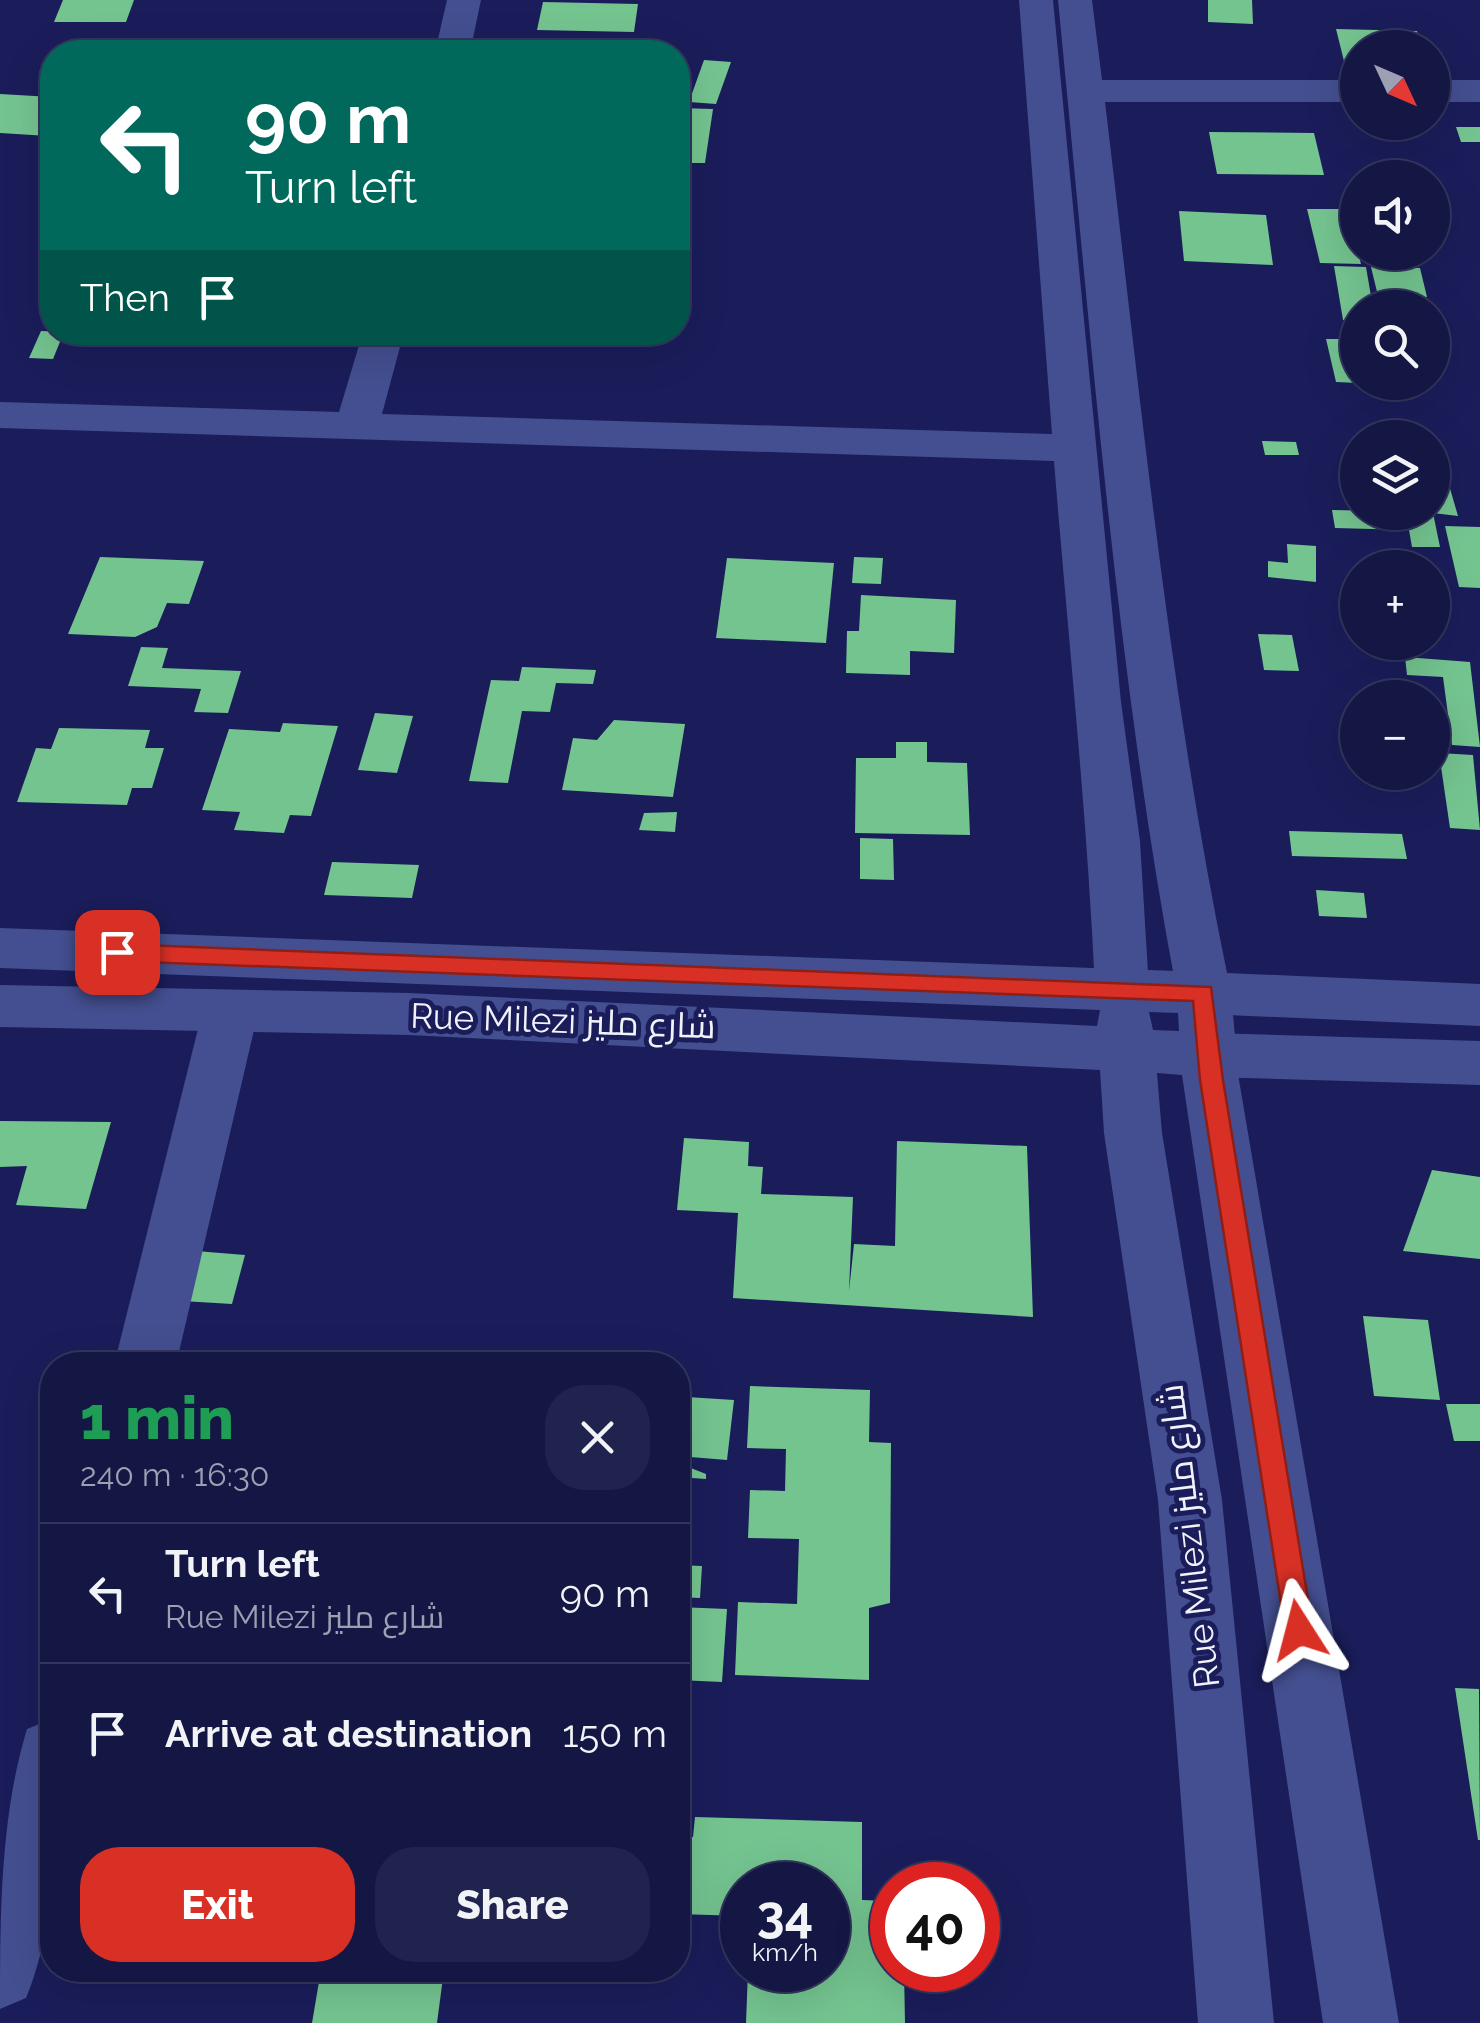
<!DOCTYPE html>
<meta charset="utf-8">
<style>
:root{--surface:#141644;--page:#21234f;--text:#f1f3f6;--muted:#9d9fb2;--line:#33355d;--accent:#d93025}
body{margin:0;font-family:Raleway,Cairo,sans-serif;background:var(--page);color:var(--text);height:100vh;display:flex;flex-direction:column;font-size:38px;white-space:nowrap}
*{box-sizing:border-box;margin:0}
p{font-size:32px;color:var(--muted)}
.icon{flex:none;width:55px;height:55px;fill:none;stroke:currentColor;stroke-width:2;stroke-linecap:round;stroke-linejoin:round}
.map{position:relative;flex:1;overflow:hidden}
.drawer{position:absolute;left:40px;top:1352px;width:650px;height:630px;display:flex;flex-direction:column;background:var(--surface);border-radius:40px;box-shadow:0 10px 40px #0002,0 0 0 2px var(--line)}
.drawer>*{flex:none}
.banner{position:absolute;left:40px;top:40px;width:650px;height:305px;border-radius:40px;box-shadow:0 10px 40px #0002,0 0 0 2px var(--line);background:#00695c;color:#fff;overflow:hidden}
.needle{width:65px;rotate:134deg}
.controls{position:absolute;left:1340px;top:30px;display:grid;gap:20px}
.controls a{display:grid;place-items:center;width:110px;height:110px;border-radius:50%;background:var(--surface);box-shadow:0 10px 40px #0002,0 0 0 2px var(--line);font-size:50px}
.speed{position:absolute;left:720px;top:1862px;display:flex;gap:20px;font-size:50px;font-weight:700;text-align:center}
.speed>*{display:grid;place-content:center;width:130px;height:130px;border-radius:50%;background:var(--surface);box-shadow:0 10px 40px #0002,0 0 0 2px var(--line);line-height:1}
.speed small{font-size:25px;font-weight:400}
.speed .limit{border:15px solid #d22;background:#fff;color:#111}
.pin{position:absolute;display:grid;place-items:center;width:85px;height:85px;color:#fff;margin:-42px;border-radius:20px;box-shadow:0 5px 15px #0006}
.me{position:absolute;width:110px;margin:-55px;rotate:351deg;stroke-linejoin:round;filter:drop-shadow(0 0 8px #0008)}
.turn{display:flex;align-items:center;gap:35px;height:210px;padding:0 40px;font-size:45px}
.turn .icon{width:130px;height:130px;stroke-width:2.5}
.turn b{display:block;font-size:70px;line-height:85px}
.then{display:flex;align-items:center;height:95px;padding:0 40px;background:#0003;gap:20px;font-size:38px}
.round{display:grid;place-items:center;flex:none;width:105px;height:105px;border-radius:40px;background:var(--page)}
.summary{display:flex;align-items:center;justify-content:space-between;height:170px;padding:0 40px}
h1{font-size:60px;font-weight:800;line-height:75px;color:#1e9e55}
.primary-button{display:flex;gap:20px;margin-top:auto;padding:20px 40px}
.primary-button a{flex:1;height:115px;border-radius:40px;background:var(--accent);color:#fff;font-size:40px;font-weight:800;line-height:115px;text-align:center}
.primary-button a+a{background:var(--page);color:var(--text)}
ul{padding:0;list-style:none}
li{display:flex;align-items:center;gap:30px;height:140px;padding:0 40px;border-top:2px solid var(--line)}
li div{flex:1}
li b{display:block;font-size:38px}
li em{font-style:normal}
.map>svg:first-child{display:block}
.building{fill:#74c490}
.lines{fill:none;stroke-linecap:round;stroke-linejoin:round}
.minor{fill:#444f91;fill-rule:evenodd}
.tertiary{fill:#444f91;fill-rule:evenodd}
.route{fill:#d93025;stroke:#8d1f18;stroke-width:2.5}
.labels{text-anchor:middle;stroke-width:10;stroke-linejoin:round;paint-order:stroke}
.street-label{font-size:35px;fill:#f1f3fb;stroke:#1a1d5a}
</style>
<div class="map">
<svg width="1480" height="2023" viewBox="0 0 1480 2023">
<rect width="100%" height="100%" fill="#1a1d5a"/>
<g class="building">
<polygon points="63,0 134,0 126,22 54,22"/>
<polygon points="1208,0 1252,0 1253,24 1208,22"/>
<polygon points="543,2 638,4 634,32 537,30"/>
<polygon points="1336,29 1417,31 1422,48 1358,48 1358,73 1347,73"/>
<polygon points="704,60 731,62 716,104 689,102"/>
<polygon points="0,94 52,97 52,129 48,136 0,133"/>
<polygon points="678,108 713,109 705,163 678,163"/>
<polygon points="1456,127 1480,127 1480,142 1461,142"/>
<polygon points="1209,132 1314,133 1324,175 1217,174"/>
<polygon points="1307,209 1347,209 1361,264 1320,263"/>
<polygon points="1179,211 1266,215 1273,265 1184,261"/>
<polygon points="1334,266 1366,267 1373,308 1358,308 1358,321 1343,320"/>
<polygon points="1371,267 1420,268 1427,297 1378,296"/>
<polygon points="41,331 64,332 53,359 29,358"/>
<polygon points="1326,339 1358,339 1358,383 1336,382"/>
<polygon points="1262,441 1296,442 1299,455 1265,455"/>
<polygon points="1432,447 1438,447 1458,516 1433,513 1440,547 1412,547 1409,530 1335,528 1332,510 1432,512"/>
<polygon points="1445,526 1480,527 1480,588 1459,587"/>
<polygon points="1287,544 1316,546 1316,582 1268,577 1268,561 1288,563"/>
<polygon points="100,557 204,561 189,604 167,603 157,627 135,637 68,634"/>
<polygon points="854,557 883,558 881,584 852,583"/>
<polygon points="727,558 834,563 826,643 716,638"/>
<polygon points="861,595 956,600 954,653 910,651 910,675 846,673 847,631 859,631"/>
<polygon points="1258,634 1292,635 1299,671 1264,670"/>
<polygon points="141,647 168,648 162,668 241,671 228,713 194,712 201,689 128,686"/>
<polygon points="1405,657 1470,662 1480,747 1452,745 1443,677 1407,675"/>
<polygon points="522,667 596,670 593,684 556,683 550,712 522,711 508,783 469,781 491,680 519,681"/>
<polygon points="375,713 413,716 397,773 358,770"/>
<polygon points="614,720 685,724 673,797 562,790 573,738 597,740"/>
<polygon points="283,723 338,726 311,816 290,815 284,833 234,830 240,812 202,810 229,729 280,732"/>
<polygon points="59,728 150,730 145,748 164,748 152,788 132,788 127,805 17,802 36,748 51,749"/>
<polygon points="896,742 927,742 927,762 967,763 970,835 855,833 856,758 896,758"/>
<polygon points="1439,753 1473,755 1480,830 1450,828"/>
<polygon points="677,812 675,832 639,830 644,813"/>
<polygon points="1289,831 1402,834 1407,859 1292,856"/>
<polygon points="860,838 893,839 894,880 860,879"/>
<polygon points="332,862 419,865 412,898 324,895"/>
<polygon points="1316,890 1364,893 1367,918 1319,916"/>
<polygon points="0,1121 111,1122 86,1209 16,1205 27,1166 0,1167"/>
<polygon points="684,1138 749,1142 748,1166 763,1167 761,1194 853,1197 849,1291 854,1244 895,1246 897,1141 1027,1146 1033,1317 733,1298 738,1213 677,1210"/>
<polygon points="1432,1170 1480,1177 1480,1259 1403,1251"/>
<polygon points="196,1251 245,1255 232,1304 182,1301"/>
<polygon points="1363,1316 1428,1320 1440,1400 1374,1396"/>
<polygon points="678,1377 687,1378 682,1424 687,1397 734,1400 727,1460 678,1456 678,1433 682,1432 678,1432"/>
<polygon points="750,1386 870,1390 869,1442 891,1443 890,1603 869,1608 869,1680 735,1675 738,1602 797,1604 799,1539 748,1538 750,1490 785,1491 786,1449 747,1448"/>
<polygon points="1446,1404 1480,1404 1480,1441 1454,1441"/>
<polygon points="678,1463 706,1474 706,1479 678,1477"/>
<polygon points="678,1565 702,1566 700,1598 678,1597"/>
<polygon points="678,1607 727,1609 722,1682 678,1680"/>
<polygon points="1455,1688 1479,1689 1480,1840 1478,1840"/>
<polygon points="695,1817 862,1822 862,1900 892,1901 892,1970 904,1970 905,2023 746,2023 748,1970 828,1970 828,1885 742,1885 742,1916 678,1914 678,1836 693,1837"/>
<polygon points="321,1970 444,1970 437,2023 312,2023"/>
</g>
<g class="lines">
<g class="minor">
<polygon points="447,0 481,0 470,52 435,52"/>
<path d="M 1019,0 L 1053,0 L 1121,702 L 1140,841 L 1149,989 L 1141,1004 L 1122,1010 L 1103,1004 L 1095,989 C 1087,812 1068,637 1054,461 L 0,428 L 0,402 L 339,412 L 363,332 L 404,332 L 382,414 L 1052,434 Z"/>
<path d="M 1058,0 L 1092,0 L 1102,80 L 1358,80 L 1358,102 L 1105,102 C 1140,393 1168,686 1227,973 L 1480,984 L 1480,1026 L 1204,1014 L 1185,1008 L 1177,993 C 1115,665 1091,332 1058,0 Z"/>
<rect x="1432" y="80" width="48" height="22"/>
<polygon points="230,992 249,998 258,1013 176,1365 114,1365 202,1013 211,998"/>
<polygon points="1210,1033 1480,1041 1480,1085 1210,1077 1190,1070 1182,1055 1190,1040"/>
<path d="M 52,1719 C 58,1806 60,1916 26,1998 L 0,2009 C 0,1915 0,1818 27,1729 Z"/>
</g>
<path class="tertiary" d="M 0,928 L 1204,972 L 1223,978 L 1231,993 L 1239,1080 L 1399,2023 L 1323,2023 L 1182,1075 L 1157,1073 L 1162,1133 L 1222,1500 L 1274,2023 L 1198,2023 L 1158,1500 L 1104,1133 L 1100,1070 L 409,1035 L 0,1027 L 0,985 L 409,993 L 1097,1026 L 1100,1010 L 0,968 ZM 1149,1012 L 1178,1013 L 1179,1031 L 1153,1030 Z"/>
</g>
<polygon class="route" points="117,944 1211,987 1223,1080 1313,1630 1309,1640 1299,1643 1289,1640 1285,1630 1200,1080 1193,1001 117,961 106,952"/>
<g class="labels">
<g class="street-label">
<text transform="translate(563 1021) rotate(2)" y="12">Rue Milezi شارع مليز</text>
<text transform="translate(1189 1536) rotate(-97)" y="12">Rue Milezi شارع مليز</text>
</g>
</g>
</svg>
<div class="controls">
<a><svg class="needle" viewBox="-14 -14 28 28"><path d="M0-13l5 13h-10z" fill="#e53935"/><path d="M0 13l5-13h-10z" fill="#9d9fb2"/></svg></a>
<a><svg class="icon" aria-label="sound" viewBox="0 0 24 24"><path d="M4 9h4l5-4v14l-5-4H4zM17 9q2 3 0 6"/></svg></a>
<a><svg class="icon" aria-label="search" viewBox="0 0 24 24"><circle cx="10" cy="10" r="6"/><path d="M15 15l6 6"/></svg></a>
<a><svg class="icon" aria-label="layers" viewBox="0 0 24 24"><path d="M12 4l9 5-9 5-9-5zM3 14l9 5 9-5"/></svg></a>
<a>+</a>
<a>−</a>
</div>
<div class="speed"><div>34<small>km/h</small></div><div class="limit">40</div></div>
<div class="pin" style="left:117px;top:952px;background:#d93025"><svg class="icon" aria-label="arrive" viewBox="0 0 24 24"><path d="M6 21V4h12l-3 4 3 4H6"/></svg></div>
<svg class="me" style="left:1299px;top:1630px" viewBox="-20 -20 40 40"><path d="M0-17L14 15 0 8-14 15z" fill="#d93025" stroke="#fff" stroke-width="4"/></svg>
<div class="banner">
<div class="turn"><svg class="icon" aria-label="left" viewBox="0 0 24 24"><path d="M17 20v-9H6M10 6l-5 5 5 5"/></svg><div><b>90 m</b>Turn left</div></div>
<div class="then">Then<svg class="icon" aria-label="arrive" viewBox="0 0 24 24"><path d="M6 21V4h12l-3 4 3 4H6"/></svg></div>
</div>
<section class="drawer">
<div class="summary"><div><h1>1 min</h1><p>240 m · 16:30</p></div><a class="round"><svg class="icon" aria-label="close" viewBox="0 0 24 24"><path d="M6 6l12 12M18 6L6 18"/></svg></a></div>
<ul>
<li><svg class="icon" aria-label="left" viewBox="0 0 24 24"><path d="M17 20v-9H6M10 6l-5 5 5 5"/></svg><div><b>Turn left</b><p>Rue Milezi شارع مليز</p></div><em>90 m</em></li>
<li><svg class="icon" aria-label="arrive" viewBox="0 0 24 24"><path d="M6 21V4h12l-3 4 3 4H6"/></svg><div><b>Arrive at destination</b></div><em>150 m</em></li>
</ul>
<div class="primary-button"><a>Exit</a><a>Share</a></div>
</section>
</div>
